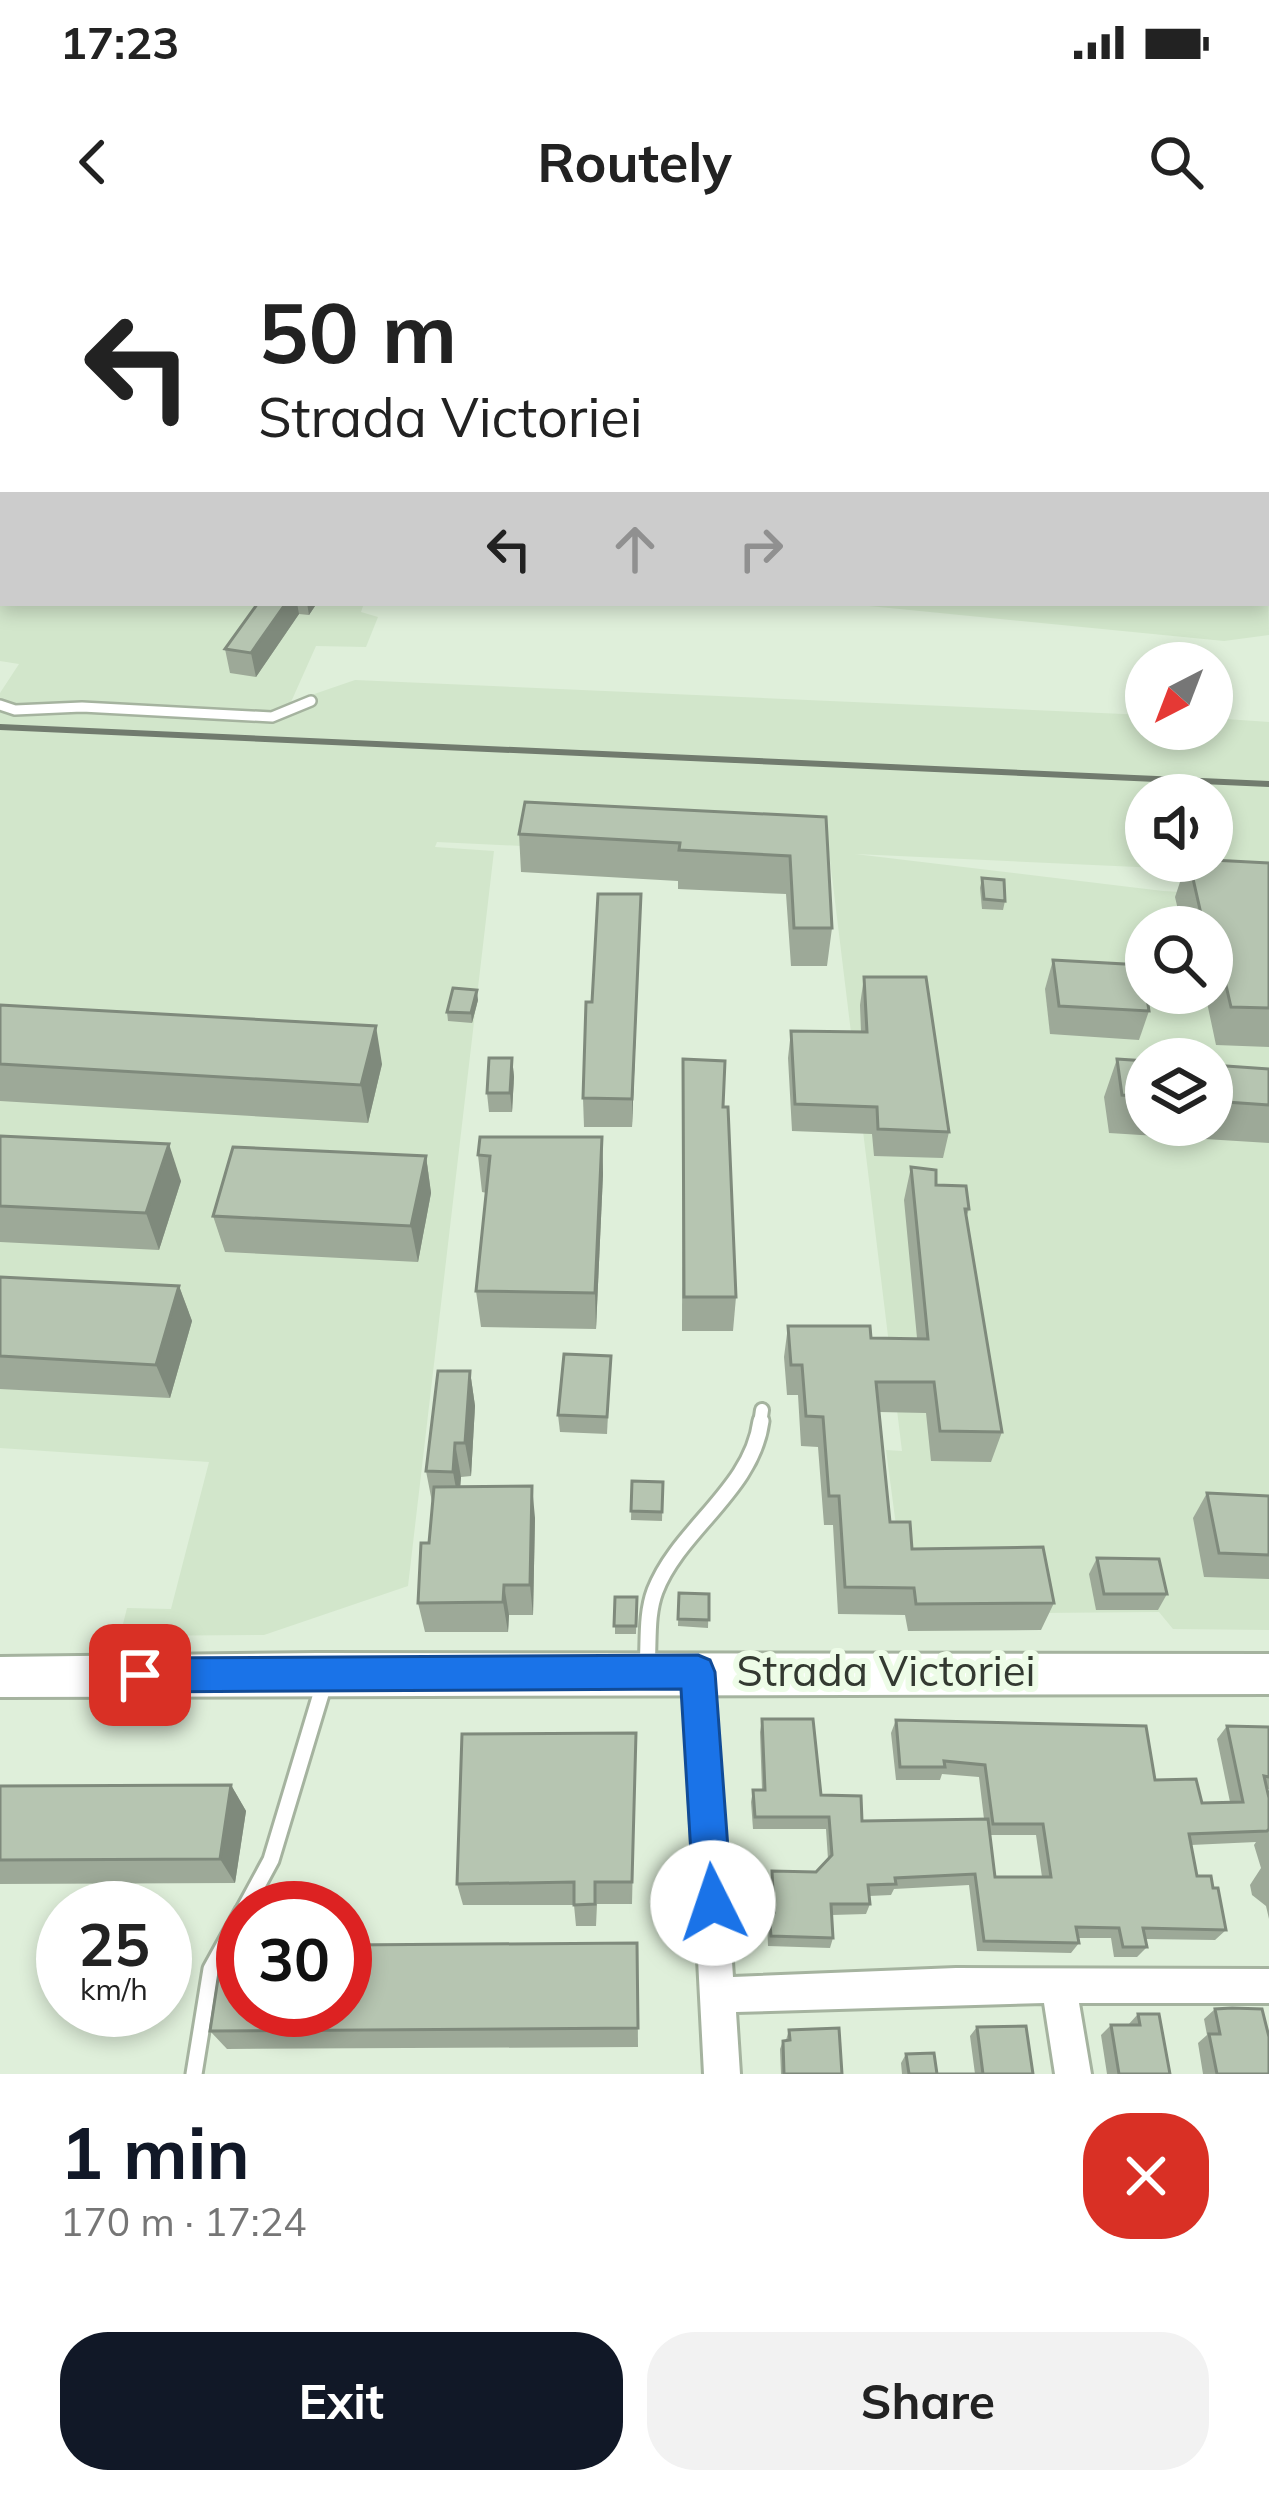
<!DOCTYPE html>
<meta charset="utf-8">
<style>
:root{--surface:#fff;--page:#f2f2f2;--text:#222;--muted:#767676;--accent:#111827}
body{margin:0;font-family:Mulish,sans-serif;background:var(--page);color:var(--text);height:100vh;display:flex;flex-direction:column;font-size:45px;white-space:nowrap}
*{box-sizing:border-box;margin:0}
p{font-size:39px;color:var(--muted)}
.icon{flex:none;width:66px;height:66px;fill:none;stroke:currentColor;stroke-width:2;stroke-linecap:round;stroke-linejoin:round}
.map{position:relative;height:1834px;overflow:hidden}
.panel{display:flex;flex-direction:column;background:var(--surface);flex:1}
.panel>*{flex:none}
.guide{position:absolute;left:0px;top:0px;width:1269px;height:366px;box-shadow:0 6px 18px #0003;background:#fff;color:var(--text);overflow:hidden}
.needle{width:78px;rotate:222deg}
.buttons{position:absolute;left:1125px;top:402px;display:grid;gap:24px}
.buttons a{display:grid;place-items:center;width:108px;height:108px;border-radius:50%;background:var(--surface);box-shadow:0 6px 18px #0003;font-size:60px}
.speed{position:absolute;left:36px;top:1641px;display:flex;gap:24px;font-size:60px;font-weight:700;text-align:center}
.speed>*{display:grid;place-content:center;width:156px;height:156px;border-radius:50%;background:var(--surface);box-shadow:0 6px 18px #0003;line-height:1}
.speed small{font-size:30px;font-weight:400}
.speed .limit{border:18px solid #d22;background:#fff;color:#111}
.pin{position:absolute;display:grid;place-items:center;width:102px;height:102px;color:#fff;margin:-51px;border-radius:24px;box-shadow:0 6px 18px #0006}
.me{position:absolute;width:132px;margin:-66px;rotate:356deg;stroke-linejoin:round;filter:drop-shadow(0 0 9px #0008)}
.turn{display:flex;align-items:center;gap:42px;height:252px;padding:0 60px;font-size:54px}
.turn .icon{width:156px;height:156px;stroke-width:2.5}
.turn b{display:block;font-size:84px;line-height:102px}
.lanes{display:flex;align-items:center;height:114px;padding:0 60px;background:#0003;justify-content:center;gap:60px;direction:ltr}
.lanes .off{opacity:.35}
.round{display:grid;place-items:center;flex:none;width:126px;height:126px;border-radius:48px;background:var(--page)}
.summary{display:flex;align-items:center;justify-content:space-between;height:204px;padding:0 60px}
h1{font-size:72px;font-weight:700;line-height:90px;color:var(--accent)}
.cta{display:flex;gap:24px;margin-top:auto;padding:24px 60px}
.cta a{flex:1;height:138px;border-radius:48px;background:var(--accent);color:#fff;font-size:48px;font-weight:700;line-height:138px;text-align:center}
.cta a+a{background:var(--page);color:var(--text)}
.status{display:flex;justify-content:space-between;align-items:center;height:84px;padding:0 60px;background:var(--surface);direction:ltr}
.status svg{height:33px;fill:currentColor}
header{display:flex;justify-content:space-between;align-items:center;height:156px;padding:0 60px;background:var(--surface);font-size:54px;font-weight:700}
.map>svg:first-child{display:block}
.built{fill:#d2e6cb;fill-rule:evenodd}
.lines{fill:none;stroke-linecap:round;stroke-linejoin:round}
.lane-far2-casing{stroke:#a5b39f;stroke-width:14}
.lane-far1-casing{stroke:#a5b39f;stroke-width:18}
.lane-casing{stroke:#a5b39f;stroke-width:21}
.street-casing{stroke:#a5b39f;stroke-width:6}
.secondary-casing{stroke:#a5b39f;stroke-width:6}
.primary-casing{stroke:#a5b39f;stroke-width:6}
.lane-far2{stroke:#fff;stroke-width:9}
.lane-far1{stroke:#fff;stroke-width:12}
.lane{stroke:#fff;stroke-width:15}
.street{fill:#fff;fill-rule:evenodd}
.secondary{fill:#fff;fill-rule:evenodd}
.primary{fill:#fff;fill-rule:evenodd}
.rail{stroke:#717b6e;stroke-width:6}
.wall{fill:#9da998;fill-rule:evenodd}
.shaded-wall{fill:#7f8a7c}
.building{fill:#b6c5b1;stroke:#7f8a7c;stroke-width:3}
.route{fill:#1a73e8;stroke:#114b97;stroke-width:3}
.labels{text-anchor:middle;stroke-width:12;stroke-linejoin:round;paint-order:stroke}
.near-street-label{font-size:42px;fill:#333931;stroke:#edfce7}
</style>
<div class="status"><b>17:23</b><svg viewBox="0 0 49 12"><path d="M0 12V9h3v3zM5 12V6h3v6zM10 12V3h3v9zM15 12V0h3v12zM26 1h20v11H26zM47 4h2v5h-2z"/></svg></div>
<header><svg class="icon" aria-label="back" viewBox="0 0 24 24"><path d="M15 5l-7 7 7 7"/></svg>Routely<svg class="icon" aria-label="search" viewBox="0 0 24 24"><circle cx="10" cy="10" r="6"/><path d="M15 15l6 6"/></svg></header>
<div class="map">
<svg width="1269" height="1834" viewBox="0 0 1269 1834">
<rect width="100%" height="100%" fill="#dfefda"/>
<g class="built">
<path d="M 0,150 L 3,363 L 364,363 L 361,372 L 378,377 L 366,407 L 316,406 L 291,462 L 355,440 L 1146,475 L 1146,489 L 1212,489 L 1212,478 L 1269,482 L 1269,633 L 855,614 L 1163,651 L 1269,657 L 1269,1390 L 1173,1389 L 1159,1372 L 1039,1373 L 1041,1389 L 910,1391 L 886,1210 L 902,1211 L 829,612 L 524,599 L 522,606 L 437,602 L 435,607 L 494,611 L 408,1346 L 264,1395 L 120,1396 L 127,1368 L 171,1369 L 209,1222 L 0,1208 L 0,453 L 19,424 L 0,421 ZM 1146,555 L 1212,555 L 1212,621 L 1146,621 ZM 1146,687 L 1212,687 L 1212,753 L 1146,753 ZM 1146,819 L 1212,819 L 1212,885 L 1146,885 Z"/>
<polygon points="1266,193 1269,395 1224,401 839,363 1266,363"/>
</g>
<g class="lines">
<g class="lane-far2-casing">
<polyline id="lane-far2" points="0,465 15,470 82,467 272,477 311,461"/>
</g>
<g class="lane-far1-casing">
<polyline id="lane-far1" points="760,1184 762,1170"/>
</g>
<g class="lane-casing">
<g id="lane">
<path d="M 647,1427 C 649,1402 646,1375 655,1351 C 679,1289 752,1250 761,1181"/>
<polyline points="245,1668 271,1620 324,1444"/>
<polyline points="194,1834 211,1729 243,1671"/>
</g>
</g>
<g class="street-casing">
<polygon id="street" points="698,1417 709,1422 713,1432 733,1737 956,1728 1269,1729 1269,1763 1079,1763 1091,1834 1055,1834 1044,1763 736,1772 740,1834 704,1834 683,1432 687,1422"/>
</g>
<g class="secondary-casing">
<polygon id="secondary" points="317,1413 1269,1414 1269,1454 0,1457 0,1417"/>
</g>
<g class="primary-casing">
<g id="primary">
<rect x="0" y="50" width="3" height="12"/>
<rect x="1266" y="155" width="3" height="14"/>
</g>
</g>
<use href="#lane-far2" class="lane-far2"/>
<use href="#lane-far1" class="lane-far1"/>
<use href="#lane" class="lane"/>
<use href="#street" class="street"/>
<use href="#secondary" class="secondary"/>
<use href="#primary" class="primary"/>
<polyline class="rail" points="0,487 1269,544"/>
</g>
<g class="wall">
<polygon points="0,0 599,0 598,3 3,3 3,41 0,41"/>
<polygon points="843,0 1202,0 1202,3 842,3"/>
<polygon points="0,68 3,69 3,141 0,141"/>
<polygon points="1266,82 1269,83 1269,139 1266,139"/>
<polygon points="258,363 317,363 309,375 299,374 256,437 230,433 225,409"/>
<polygon points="826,577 832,688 827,726 791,726 786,654 678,649 678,641 521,632 519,594"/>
<polygon points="1187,621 1269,623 1269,807 1216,805 1205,753 1212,753 1212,687 1182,687 1175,657"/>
<polygon points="982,638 1005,661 1003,670 982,669 980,648"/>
<polygon points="641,654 632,887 584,887 583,858 592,762"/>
<polygon points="1053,720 1149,771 1139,800 1050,794 1045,749"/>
<polygon points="864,737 949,892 943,918 874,916 872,894 792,891 788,818 791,791 861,792 860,765"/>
<polygon points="478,760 472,783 448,781 447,772"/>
<polygon points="0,765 382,824 368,883 0,861"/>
<polygon points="512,818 514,837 512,872 489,872 487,853"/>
<polygon points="683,819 723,867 736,1057 733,1091 682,1091"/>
<polygon points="1117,819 1146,821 1146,885 1212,885 1212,825 1269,829 1269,903 1109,893 1104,857"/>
<polygon points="0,896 181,941 159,1010 0,1002"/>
<polygon points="602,897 603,934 596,1089 481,1087 476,1051 487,953 482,952 478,915"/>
<polygon points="426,916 431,953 418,1022 225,1012 213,976"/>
<polygon points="911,927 969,969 966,978 1002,1192 991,1222 931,1221 926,1173 879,1172 890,1282 912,1309 1054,1363 1041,1390 908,1391 905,1375 838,1374 833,1285 824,1285 818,1207 801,1206 798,1155 787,1155 784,1117 788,1086 871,1098 917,1098 904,960"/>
<polygon points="0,1037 179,1046 192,1081 170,1158 0,1149"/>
<polygon points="611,1116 607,1194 560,1192 558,1175"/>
<polygon points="470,1131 475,1166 471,1236 461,1237 460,1246 535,1278 533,1375 509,1375 508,1392 425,1392 418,1363 429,1303 432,1262 426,1231"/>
<polygon points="632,1241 663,1242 662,1281 631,1280"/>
<polygon points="1207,1253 1269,1256 1269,1339 1204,1337 1193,1278"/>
<polygon points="1097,1318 1167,1354 1158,1370 1096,1370 1089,1334"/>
<polygon points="679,1353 709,1354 708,1388 678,1386"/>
<polygon points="615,1357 637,1357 636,1394 615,1394"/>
<path d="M 762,1479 L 821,1555 L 862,1581 L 984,1579 L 979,1537 L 942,1534 L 940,1540 L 896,1540 L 891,1493 L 896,1480 L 1155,1540 L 1202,1563 L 1230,1562 L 1217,1499 L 1227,1486 L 1269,1487 L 1269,1549 L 1267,1549 L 1269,1558 L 1269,1679 L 1266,1666 L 1252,1655 L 1250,1645 L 1261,1628 L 1254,1605 L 1256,1602 L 1191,1605 L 1197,1636 L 1213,1648 L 1226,1690 L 1215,1700 L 1145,1699 L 1147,1707 L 1137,1717 L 1114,1717 L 1111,1698 L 1078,1698 L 1079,1703 L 1071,1713 L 977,1711 L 969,1645 L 894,1649 L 891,1655 L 869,1656 L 870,1664 L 866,1674 L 832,1675 L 833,1698 L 830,1708 L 768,1706 L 767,1682 L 771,1672 L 770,1642 L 772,1631 L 816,1632 L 828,1619 L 826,1589 L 753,1589 L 751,1562 L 753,1550 L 762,1550 L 760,1492 ZM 990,1595 L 1036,1595 L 1042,1637 L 995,1637 Z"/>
<polygon points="636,1493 632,1664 597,1664 596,1686 576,1686 574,1665 463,1665 457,1644"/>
<polygon points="231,1545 246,1571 235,1643 0,1644 0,1546"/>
<polygon points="637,1703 638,1807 227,1809 210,1791"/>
<polygon points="1215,1769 1269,1834 1203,1834 1198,1803 1207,1795 1204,1779"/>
<polygon points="1138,1774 1170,1834 1107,1834 1101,1795 1111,1785 1128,1785"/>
<polygon points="977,1787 1033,1834 902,1834 901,1823 906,1814 937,1834 975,1834 970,1796"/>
<polygon points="789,1790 842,1834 781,1834 780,1809 783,1801 786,1800"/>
</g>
<g class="shaded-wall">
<polygon points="286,363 297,363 299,374 256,437 251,413"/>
<polygon points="307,363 317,363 309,375"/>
<polygon points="641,654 640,683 632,887 632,859"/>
<polygon points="477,750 478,760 472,783 471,773"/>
<polygon points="376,786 382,824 368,883 361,845"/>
<polygon points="512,818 514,837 512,872 510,853"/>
<polygon points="602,897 603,934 596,1089 595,1053"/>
<polygon points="169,904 181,941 159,1010 146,973"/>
<polygon points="426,916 431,953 418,1022 411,986"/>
<polygon points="179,1046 192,1081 170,1158 156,1125"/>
<polygon points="470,1131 475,1166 471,1236 465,1203"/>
<polygon points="455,1203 461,1237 459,1265 453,1232"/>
<polygon points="532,1246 535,1278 533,1375 530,1345"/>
<polygon points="504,1345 509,1375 508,1392 503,1362"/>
<polygon points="231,1545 246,1571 235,1643 220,1619"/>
</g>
<g class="building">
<polygon points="0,0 590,0 589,3 3,3 3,22 0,21"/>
<polygon points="734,0 781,0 780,3 733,3"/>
<polygon points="1007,0 1202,0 1202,3 1006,3"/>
<polygon points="0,68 3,69 3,88 0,88"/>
<polygon points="1266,82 1269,83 1269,117 1266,117"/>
<polygon points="3,94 3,115 0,115 0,97"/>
<polygon points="258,363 286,363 251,413 225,409"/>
<polygon points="525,562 826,577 832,688 794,688 790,616 679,610 680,603 519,594"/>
<polygon points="1212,620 1269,623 1269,768 1231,767 1213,689 1212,687 1204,687 1189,621"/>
<polygon points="982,638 1004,640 1005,661 984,659"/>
<polygon points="598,654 641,654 632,859 583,858 586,762 592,762"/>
<polygon points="1053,720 1142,725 1149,771 1059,766"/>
<polygon points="864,737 926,737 949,892 878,889 877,867 795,864 791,791 867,792"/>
<polygon points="453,748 477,750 471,773 447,772"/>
<polygon points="0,765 376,786 361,845 0,824"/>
<polygon points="489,818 512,818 510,853 487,853"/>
<polygon points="683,819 725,821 723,867 728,867 736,1057 684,1057"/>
<polygon points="1117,819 1146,821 1146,857 1122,855"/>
<polygon points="1212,825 1269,829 1269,865 1212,861"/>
<polygon points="0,896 169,904 146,973 0,966"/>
<polygon points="480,897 602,897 595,1053 476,1051 490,916 478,915"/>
<polygon points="233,907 426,916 411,986 213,976"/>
<polygon points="911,927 936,930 936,945 966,946 969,969 965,969 1002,1192 940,1191 934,1142 876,1142 890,1282 910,1282 912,1309 1043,1307 1054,1363 916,1364 914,1348 845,1347 839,1256 829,1256 823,1177 806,1176 802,1125 791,1125 788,1086 870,1086 871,1098 928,1099"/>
<polygon points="0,1037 179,1046 156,1125 0,1116"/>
<polygon points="564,1114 611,1116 607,1177 558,1175"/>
<polygon points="438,1131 470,1131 465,1203 455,1203 453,1232 426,1231"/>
<polygon points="632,1241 663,1242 662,1272 631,1271"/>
<polygon points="532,1246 530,1345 504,1345 503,1362 418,1363 421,1303 429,1303 434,1247"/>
<polygon points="1207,1253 1269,1256 1269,1315 1219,1313"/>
<polygon points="1097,1318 1159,1319 1167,1354 1104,1354"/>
<polygon points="679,1353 709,1354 709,1380 678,1379"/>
<polygon points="615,1357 637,1357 636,1386 614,1386"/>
<polygon points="762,1479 813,1479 821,1555 861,1556 862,1581 988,1579 995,1637 1051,1637 1043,1584 993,1584 985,1525 944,1521 945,1527 900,1527 896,1480 1146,1486 1155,1540 1196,1539 1202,1563 1243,1562 1227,1486 1269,1487 1269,1537 1264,1536 1269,1558 1269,1589 1267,1591 1189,1594 1197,1636 1211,1636 1213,1648 1218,1648 1226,1690 1143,1688 1147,1707 1123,1707 1119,1688 1076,1687 1079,1703 984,1701 975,1634 895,1638 896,1644 868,1645 870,1664 831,1664 833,1698 771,1696 769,1672 774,1672 772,1631 816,1632 832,1615 829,1577 755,1577 753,1550 765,1550"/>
<polygon points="636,1493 632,1642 595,1642 595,1664 574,1665 574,1642 457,1644 462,1494"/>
<polygon points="231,1545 220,1619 0,1620 0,1546"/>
<polygon points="637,1703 638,1788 210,1791 223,1706 243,1706 243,1770 345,1770 345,1705"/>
<polygon points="1232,1768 1262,1769 1269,1797 1269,1834 1217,1834 1209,1794 1220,1794 1215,1769"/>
<polygon points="1138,1774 1159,1774 1170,1834 1119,1834 1111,1785 1140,1785"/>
<polygon points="1026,1786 1033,1834 909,1834 906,1814 934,1813 937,1834 983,1834 977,1787"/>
<polygon points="839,1788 842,1834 784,1834 783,1801 790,1800 789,1790"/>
</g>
<polygon class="route" points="698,1415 710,1420 715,1432 732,1663 727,1676 713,1682 700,1676 694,1663 681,1449 140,1452 127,1447 122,1435 127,1423 140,1418"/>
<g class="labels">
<g class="near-street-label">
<text x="886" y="1446">Strada Victoriei</text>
</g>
</g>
</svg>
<div class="buttons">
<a><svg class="needle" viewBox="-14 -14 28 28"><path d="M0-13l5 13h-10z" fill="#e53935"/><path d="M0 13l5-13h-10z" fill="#767676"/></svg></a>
<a><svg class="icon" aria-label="sound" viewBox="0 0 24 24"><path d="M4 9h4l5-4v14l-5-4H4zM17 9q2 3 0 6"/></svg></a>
<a><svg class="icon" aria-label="search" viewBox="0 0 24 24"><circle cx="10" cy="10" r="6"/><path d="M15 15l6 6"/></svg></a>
<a><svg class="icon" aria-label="layers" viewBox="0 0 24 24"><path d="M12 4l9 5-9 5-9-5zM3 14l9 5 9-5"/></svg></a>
</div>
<div class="speed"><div>25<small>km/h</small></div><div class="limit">30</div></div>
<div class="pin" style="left:140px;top:1435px;background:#d93025"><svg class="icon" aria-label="arrive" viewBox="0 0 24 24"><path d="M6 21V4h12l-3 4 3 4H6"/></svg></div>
<svg class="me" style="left:713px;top:1663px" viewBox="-20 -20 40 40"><circle r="19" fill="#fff"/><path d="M0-13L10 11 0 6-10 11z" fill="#1a73e8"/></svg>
<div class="guide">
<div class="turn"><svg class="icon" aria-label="left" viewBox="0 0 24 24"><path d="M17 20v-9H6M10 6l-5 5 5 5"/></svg><div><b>50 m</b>Strada Victoriei</div></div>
<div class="lanes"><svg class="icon" aria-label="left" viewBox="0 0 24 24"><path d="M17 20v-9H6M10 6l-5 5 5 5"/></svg><svg class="icon off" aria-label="ahead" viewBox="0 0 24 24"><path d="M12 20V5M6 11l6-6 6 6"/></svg><svg class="icon off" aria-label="right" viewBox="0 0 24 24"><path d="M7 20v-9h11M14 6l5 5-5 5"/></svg></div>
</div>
</div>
<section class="panel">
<div class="summary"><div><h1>1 min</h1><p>170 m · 17:24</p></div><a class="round" style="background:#d93025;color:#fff"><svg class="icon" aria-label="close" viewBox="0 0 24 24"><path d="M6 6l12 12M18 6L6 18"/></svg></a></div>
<div class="cta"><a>Exit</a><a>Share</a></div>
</section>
